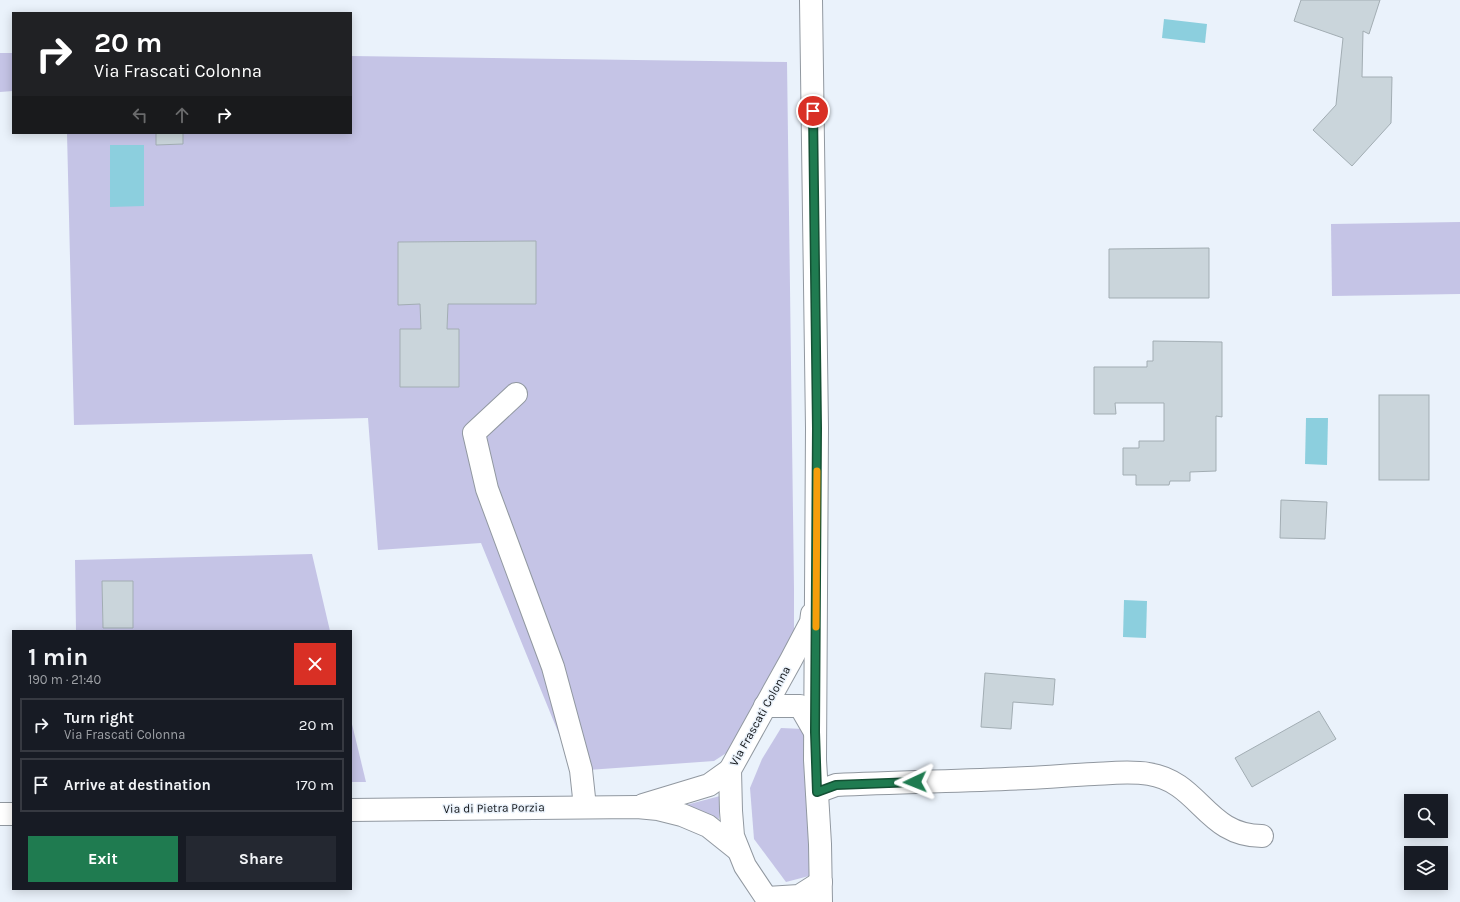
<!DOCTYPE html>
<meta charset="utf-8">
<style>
:root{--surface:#171b24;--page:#242831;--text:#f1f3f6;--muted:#9ea1a6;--line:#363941;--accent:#1f7b50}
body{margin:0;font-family:Karla,sans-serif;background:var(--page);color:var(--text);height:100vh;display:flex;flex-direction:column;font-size:15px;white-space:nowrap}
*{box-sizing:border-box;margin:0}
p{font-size:13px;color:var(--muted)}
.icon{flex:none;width:22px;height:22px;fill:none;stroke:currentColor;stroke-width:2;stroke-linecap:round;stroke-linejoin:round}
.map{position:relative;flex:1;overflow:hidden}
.drawer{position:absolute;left:12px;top:630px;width:340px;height:260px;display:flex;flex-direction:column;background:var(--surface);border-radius:0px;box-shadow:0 2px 10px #0003}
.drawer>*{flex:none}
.top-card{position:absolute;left:12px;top:12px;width:340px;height:122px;border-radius:0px;box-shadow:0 2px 10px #0003;background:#202124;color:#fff;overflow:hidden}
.controls{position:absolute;left:1404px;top:794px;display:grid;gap:8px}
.controls a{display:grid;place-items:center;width:44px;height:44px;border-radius:0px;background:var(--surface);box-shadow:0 2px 10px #0003;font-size:20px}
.pin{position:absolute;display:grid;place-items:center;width:34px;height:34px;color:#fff;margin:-17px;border:2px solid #fff;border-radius:50%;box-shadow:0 1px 4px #0007}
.me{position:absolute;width:44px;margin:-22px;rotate:268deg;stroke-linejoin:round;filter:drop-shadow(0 0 3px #0008)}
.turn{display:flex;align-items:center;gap:14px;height:84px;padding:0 16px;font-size:18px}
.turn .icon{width:52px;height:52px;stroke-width:2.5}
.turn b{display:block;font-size:28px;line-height:34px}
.lanes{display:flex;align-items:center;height:38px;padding:0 16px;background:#0003;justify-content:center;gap:20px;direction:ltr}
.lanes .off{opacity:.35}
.round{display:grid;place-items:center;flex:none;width:42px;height:42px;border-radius:0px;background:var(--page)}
.overview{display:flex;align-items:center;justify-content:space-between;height:68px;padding:0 16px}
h1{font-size:24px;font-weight:700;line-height:30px}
.primary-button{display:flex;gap:8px;margin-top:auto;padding:8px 16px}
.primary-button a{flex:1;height:46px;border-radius:0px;background:var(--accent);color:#fff;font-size:16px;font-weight:700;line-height:46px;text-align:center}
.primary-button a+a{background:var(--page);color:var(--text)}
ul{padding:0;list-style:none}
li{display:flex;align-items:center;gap:12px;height:54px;margin:0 8px 6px;padding:0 8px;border:2px solid var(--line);border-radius:0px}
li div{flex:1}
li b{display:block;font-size:15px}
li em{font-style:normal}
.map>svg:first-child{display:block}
.green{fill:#c5c4e6;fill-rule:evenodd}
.water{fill:#8ccfde}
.building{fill:#cad5db;stroke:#a2adb3}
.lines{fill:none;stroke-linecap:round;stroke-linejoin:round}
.minor-casing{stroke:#9198a0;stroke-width:24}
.minor{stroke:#fff;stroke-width:22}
.route-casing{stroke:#145034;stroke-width:10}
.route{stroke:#1f7b50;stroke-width:7}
.slow{stroke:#f59e0b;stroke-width:7}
.labels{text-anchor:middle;stroke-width:3;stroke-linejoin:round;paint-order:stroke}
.street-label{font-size:12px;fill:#0f1215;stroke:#eaf2fb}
</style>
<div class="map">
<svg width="1460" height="902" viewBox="0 0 1460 902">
<rect width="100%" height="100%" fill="#eaf2fb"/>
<g class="green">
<polygon points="0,53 13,53 13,91 0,92"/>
<path d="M 351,56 L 787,62 L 794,589 L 794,629 L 790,670 L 748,739 L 714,761 L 574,771 L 481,543 L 378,550 L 368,418 L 74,425 L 67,133 L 156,133 L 157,145 L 182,144 L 183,133 L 351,133 ZM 536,241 L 536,304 L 448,304 L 447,329 L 459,329 L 459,387 L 400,387 L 400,329 L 421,329 L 420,304 L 398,304 L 398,242 Z"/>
<polygon points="1460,222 1460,294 1332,296 1331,224"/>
<path d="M 312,554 L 330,631 L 76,631 L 75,560 ZM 133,581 L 133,628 L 103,628 L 102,582 Z"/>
<polygon points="351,720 366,782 351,782"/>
<polygon points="781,728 804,729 812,802 809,876 786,882 754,839 750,788 762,759"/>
<polygon points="720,796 719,819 686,805"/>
</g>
<g class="water">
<polygon points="1164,19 1207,24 1205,43 1162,38"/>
<polygon points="110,145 144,145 144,206 110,207"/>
<polygon points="1306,418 1328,418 1327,465 1305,464"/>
<polygon points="1124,600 1147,601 1146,638 1123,637"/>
</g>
<g class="building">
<polygon points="1301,0 1380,0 1369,34 1363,31 1362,77 1392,77 1391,123 1352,166 1313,130 1336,105 1343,38 1294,21"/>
<polygon points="156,133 183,133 183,144 156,145"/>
<polygon points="536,241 536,304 448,304 447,329 459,329 459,387 400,387 400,329 421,329 420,304 398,305 398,242"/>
<polygon points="1209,248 1209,298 1109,298 1109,249"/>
<polygon points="1153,341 1222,342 1222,417 1216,416 1216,471 1190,472 1190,481 1170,481 1169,485 1136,485 1136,475 1123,475 1123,448 1139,448 1139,441 1164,441 1164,403 1115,403 1116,414 1094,414 1094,367 1147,367 1147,361 1153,361"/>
<rect x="1379" y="395" width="50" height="85"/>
<polygon points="1281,500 1327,502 1325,539 1280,538"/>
<polygon points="102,581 133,581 133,628 103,628"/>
<polygon points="985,673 1055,679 1053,705 1013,702 1011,729 981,727"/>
<polygon points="1319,711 1336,739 1252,787 1235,758"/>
</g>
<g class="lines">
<g class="minor-casing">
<g id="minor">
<polyline points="811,0 817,428 815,760 820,844 821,902"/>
<polyline points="516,394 474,433 487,489 553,667 581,770 585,807"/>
<polyline points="765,706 800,706 815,732"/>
<path d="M 817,792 L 836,785 C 900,782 964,781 1028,778 C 1050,777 1072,775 1094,774 C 1113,773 1131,771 1149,774 C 1200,782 1206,836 1262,836"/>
<polyline points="643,805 709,785 730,770"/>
<polyline points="351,810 637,807 658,809 682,815 708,826 738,850"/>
<polyline points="0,814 13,814"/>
<polyline points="767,898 799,896 821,882"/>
<polyline points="769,902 745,866 733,836 731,811 730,770 791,660 811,622 812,614"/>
</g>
</g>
<use href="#minor" class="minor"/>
</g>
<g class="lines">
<g class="route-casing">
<polyline id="route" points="813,111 817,428 815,732 817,792 836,785 915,782"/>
</g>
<use href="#route" class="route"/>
<polyline class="slow" points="816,627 817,471"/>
</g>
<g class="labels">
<g class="street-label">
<text transform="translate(760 716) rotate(-61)" y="4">Via Frascati Colonna</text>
<text transform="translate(494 808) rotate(-1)" y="4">Via di Pietra Porzia</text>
</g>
</g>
</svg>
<div class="controls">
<a><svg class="icon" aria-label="search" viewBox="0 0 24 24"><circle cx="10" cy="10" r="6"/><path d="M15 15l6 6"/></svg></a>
<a><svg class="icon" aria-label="layers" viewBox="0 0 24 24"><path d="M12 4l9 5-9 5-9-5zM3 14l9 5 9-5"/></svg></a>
</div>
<div class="pin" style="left:813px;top:111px;background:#d93025"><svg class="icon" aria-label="arrive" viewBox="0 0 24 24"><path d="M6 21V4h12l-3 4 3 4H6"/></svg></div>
<svg class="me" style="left:915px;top:782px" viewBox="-20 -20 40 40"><path d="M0-17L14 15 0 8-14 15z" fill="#1f7b50" stroke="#fff" stroke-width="4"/></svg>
<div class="top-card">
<div class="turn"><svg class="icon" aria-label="right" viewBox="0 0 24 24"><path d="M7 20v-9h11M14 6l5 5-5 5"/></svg><div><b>20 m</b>Via Frascati Colonna</div></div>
<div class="lanes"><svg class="icon off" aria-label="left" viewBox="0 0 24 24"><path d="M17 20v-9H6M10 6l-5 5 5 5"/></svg><svg class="icon off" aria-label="ahead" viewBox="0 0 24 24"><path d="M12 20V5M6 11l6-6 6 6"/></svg><svg class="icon" aria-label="right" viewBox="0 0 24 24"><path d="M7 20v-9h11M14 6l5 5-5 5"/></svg></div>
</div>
<section class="drawer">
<div class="overview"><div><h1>1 min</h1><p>190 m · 21:40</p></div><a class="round" style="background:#d93025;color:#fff"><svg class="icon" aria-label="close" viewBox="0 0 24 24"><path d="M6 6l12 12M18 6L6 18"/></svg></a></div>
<ul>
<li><svg class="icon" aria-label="right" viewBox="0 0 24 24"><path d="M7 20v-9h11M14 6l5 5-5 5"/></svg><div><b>Turn right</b><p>Via Frascati Colonna</p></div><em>20 m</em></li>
<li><svg class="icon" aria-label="arrive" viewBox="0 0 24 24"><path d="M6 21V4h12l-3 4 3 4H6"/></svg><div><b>Arrive at destination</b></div><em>170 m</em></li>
</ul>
<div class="primary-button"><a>Exit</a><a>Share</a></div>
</section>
</div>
